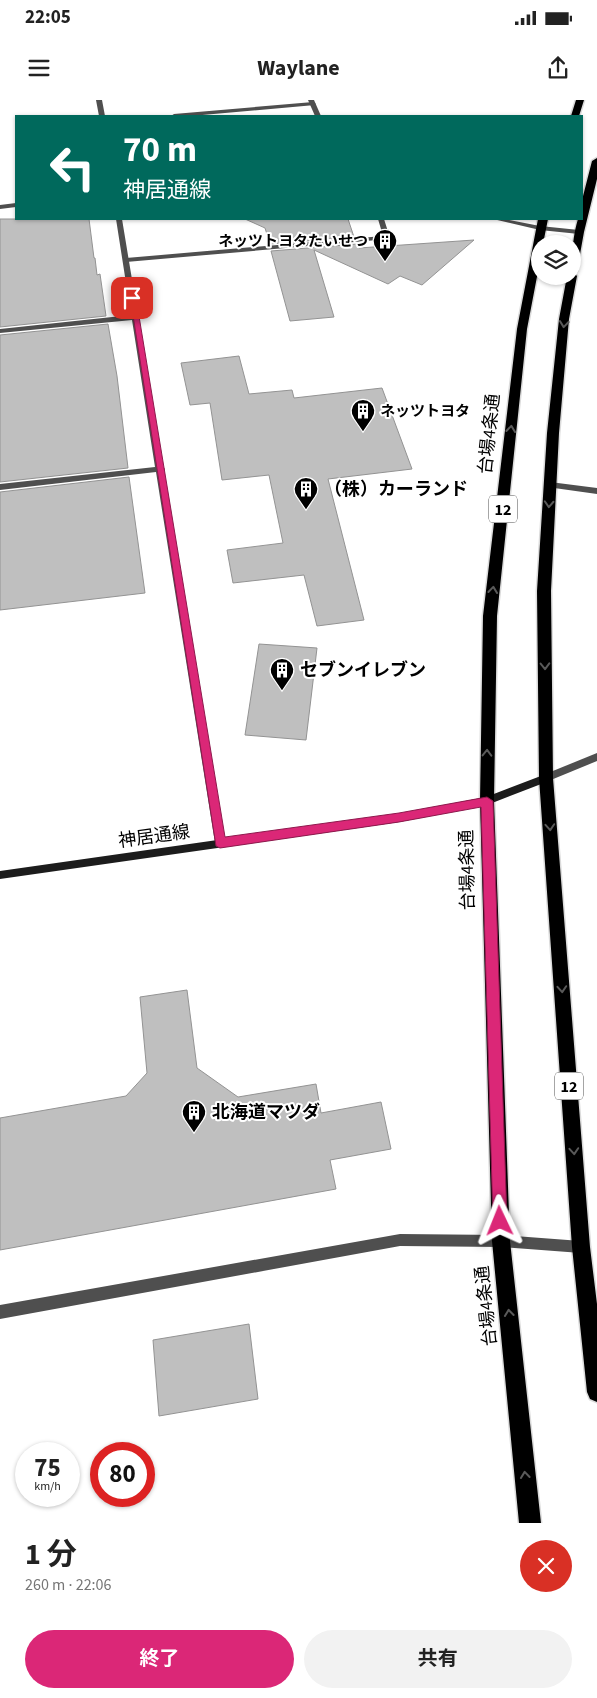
<!DOCTYPE html>
<html lang="ja">
<meta charset="utf-8">
<style>
:root{--surface:#fff;--page:#f2f2f2;--text:#222;--muted:#767676;--accent:#db2777}
body{margin:0;font-family:"Source Sans 3","Noto Sans JP",sans-serif;background:var(--page);color:var(--text);height:100vh;display:flex;flex-direction:column;font-size:19px;white-space:nowrap}
*{box-sizing:border-box;margin:0}
p{font-size:16px;color:var(--muted)}
.icon{flex:none;width:28px;height:28px;fill:none;stroke:currentColor;stroke-width:2;stroke-linecap:round;stroke-linejoin:round}
.map{position:relative;height:1423px;overflow:hidden}
.drawer{display:flex;flex-direction:column;background:var(--surface);flex:1}
.drawer>*{flex:none}
.top-card{position:absolute;left:15px;top:15px;width:568px;height:105px;border-radius:0px;box-shadow:0 1px 4px #0004;background:#00695c;color:#fff;overflow:hidden}
.buttons{position:absolute;left:531px;top:135px;display:grid;gap:10px}
.buttons a{display:grid;place-items:center;width:50px;height:50px;border-radius:50%;background:var(--surface);box-shadow:0 1px 4px #0004;font-size:25px}
.speed{position:absolute;left:15px;top:1342px;display:flex;gap:10px;font-size:25px;font-weight:700;text-align:center}
.speed>*{display:grid;place-content:center;width:65px;height:65px;border-radius:50%;background:var(--surface);box-shadow:0 1px 4px #0004;line-height:1}
.speed small{font-size:12px;font-weight:400}
.speed .limit{border:8px solid #d22;background:#fff;color:#111}
.pin{position:absolute;display:grid;place-items:center;width:42px;height:42px;color:#fff;margin:-21px;border-radius:10px;box-shadow:0 2px 8px #0006}
.me{position:absolute;width:55px;margin:-28px;rotate:358deg;stroke-linejoin:round;filter:drop-shadow(0 0 4px #0008)}
.turn{display:flex;align-items:center;gap:18px;height:105px;padding:0 25px;font-size:22px}
.turn .icon{width:65px;height:65px;stroke-width:2.5}
.turn b{display:block;font-size:35px;line-height:42px}
.round{display:grid;place-items:center;flex:none;width:52px;height:52px;border-radius:26px;background:var(--page)}
.overview{display:flex;align-items:center;justify-content:space-between;height:85px;padding:0 25px}
h1{font-size:30px;font-weight:700;line-height:38px}
.primary-button{display:flex;gap:10px;margin-top:auto;padding:10px 25px}
.primary-button a{flex:1;height:58px;border-radius:30px;background:var(--accent);color:#fff;font-size:20px;font-weight:700;line-height:58px;text-align:center}
.primary-button a+a{background:var(--page);color:var(--text)}
.status{display:flex;justify-content:space-between;align-items:center;height:35px;padding:0 25px;background:var(--surface);direction:ltr}
.status svg{height:14px;fill:currentColor}
header{display:flex;justify-content:space-between;align-items:center;height:65px;padding:0 25px;background:var(--surface);font-size:22px;font-weight:700}
.map>svg:first-child{display:block}
.building{fill:#bfbfbf;stroke:#939393}
.lines{fill:none;stroke-linecap:round;stroke-linejoin:round}
.highway-casing{stroke:#dbdbdb;stroke-width:3}
.lane{fill:#4f4f4f;fill-rule:evenodd}
.street{fill:#4f4f4f;fill-rule:evenodd}
.secondary{fill:#1c1c1c;fill-rule:evenodd}
.highway{fill:#000;fill-rule:evenodd}
.oneway{stroke:#595959}
.route{fill:#db2777;stroke:#8e194d}
.labels{text-anchor:middle;stroke-width:4;stroke-linejoin:round;paint-order:stroke}
.far-poi-label{font-size:15px;font-weight:bold;fill:#000;stroke:#fff;text-anchor:end}
.shield{fill:#fff;stroke:#4c4c4c;stroke-width:1}
.shield-label{font-size:16px;font-weight:bold;fill:#000}
.street-label{font-size:18px;fill:#000;stroke:#fff}
.poi-label{font-size:18px;font-weight:bold;fill:#000;stroke:#fff;text-anchor:start}
</style>
<div class="status"><b>22:05</b><svg viewBox="0 0 49 12"><path d="M0 12V9h3v3zM5 12V6h3v6zM10 12V3h3v9zM15 12V0h3v12zM26 1h20v11H26zM47 4h2v5h-2z"/></svg></div>
<header><svg class="icon" aria-label="menu" viewBox="0 0 24 24"><path d="M4 6h16M4 12h16M4 18h16"/></svg>Waylane<svg class="icon" aria-label="share" viewBox="0 0 24 24"><path d="M12 15V3M7 8l5-5 5 5M5 13v7h14v-7"/></svg></header>
<div class="map">
<svg width="597" height="1423" viewBox="0 0 597 1423">
<rect width="100%" height="100%" fill="#fff"/>
<g class="building">
<polygon points="0,119 89,119 94,158 95,158 97,175 100,174 106,216 0,227"/>
<polygon points="245,119 348,119 354,137 270,144 265,128"/>
<polygon points="474,140 422,185 400,176 388,184 314,150 334,217 290,221 271,151 357,144 359,148"/>
<polygon points="108,224 117,276 128,368 0,382 0,235"/>
<polygon points="239,256 249,294 292,290 294,298 382,288 412,369 328,379 364,520 317,526 304,475 233,483 227,450 283,443 269,375 222,380 210,303 190,305 181,263"/>
<polygon points="129,377 145,493 0,510 0,392"/>
<polygon points="259,544 317,548 306,640 245,635"/>
<polygon points="187,890 197,968 238,997 316,984 321,1013 381,1002 391,1049 330,1060 336,1089 0,1150 0,1018 126,996 147,973 140,897"/>
<polygon points="249,1224 258,1299 159,1316 153,1240"/>
</g>
<g class="lines">
<g class="highway-casing">
<g id="highway">
<polygon points="576,0 584,0 579,16 571,16"/>
<path d="M 597,58 L 597,79 L 584,132 L 577,171 L 574,173 L 577,176 L 569,219 L 559,333 L 551,491 L 553,678 L 590,1147 L 597,1204 L 597,1302 L 590,1299 L 587,1292 L 572,1147 L 539,678 L 537,491 L 547,333 L 559,219 L 567,176 L 572,176 C 572,156 572,139 578,119 L 581,119 L 581,104 L 592,61 Z"/>
<polygon points="538,119 548,119 543,144 540,144 540,161 527,229 497,516 494,701 510,1141 541,1423 519,1423 492,1141 480,701 483,516 517,229"/>
</g>
</g>
<g class="lane">
<polygon points="313,2 316,4 315,5 191,16 171,16 174,14"/>
<polygon points="378,119 384,119 390,138 389,139 126,162 123,160 126,158 383,136"/>
<polygon points="550,382 597,388 597,394 547,387 547,383"/>
</g>
<g class="street">
<polygon points="96,0 102,0 105,16 99,16"/>
<polygon points="308,0 314,0 321,16 315,16"/>
<polygon points="16,103 16,107 0,109 0,105"/>
<polygon points="116,119 122,119 163,367 165,369 164,371 225,743 224,746 220,747 216,746 215,743 156,372 0,390 0,384 155,367 132,220 0,233 0,229 131,215"/>
<polygon points="493,119 504,119 540,126 579,130 582,132 579,134 540,130"/>
<polygon points="597,653 597,661 546,682 543,681 541,678 543,675"/>
<polygon points="400,1134 501,1135 581,1141 585,1143 587,1147 585,1151 581,1153 501,1147 400,1146 0,1219 0,1205"/>
</g>
<polygon class="secondary" points="546,674 549,675 551,678 549,681 487,705 399,722 0,779 0,771 399,714 486,697"/>
<use href="#highway" class="highway"/>
</g>
<defs><path id="oneway-chevron" d="M-2-3.5L2.5 0L-2 3.5" fill="none" stroke-width="1.6" stroke-linecap="round" stroke-linejoin="round" transform="scale(1.25)"/></defs>
<g class="oneway">
<use href="#oneway-chevron" transform="translate(564 224) rotate(96)"/>
<use href="#oneway-chevron" transform="translate(511 329) rotate(-84)"/>
<use href="#oneway-chevron" transform="translate(549 404) rotate(93)"/>
<use href="#oneway-chevron" transform="translate(493 490) rotate(-84)"/>
<use href="#oneway-chevron" transform="translate(545 566) rotate(89)"/>
<use href="#oneway-chevron" transform="translate(487 653) rotate(-89)"/>
<use href="#oneway-chevron" transform="translate(550 727) rotate(86)"/>
<use href="#oneway-chevron" transform="translate(562 889) rotate(86)"/>
<use href="#oneway-chevron" transform="translate(574 1051) rotate(86)"/>
<use href="#oneway-chevron" transform="translate(509 1213) rotate(-96)"/>
<use href="#oneway-chevron" transform="translate(525 1375) rotate(-96)"/>
</g>
<polygon class="route" points="130,196 136,198 225,737 399,713 487,697 493,701 507,1121 505,1126 500,1128 495,1126 493,1121 481,707 399,722 220,748 216,746"/>
<defs>
<g id="building-pin" transform="scale(1.25)"><path d="M0 17L-7.5 6A9.5 9.5 0 1 1 7.5 6Z" fill="#000" stroke="#fff"/><path d="M-4-6H4V6H1V3H-1V6H-4ZM-2.5-4.3h1.7v1.8h-1.7ZM.8-4.3h1.7v1.8H.8ZM-2.5-1h1.7V.8h-1.7ZM.8-1h1.7V.8H.8Z" fill="#fff"/></g>
</defs>
<g fill-rule="evenodd">
<use href="#building-pin" x="385" y="141"/>
<use href="#building-pin" x="363" y="311"/>
<use href="#building-pin" x="306" y="389"/>
<use href="#building-pin" x="282" y="570"/>
<use href="#building-pin" x="194" y="1012"/>
</g>
<g class="labels">
<g class="far-poi-label">
<text x="368" y="146">ネッツトヨタたいせつ</text>
<text x="380" y="316" text-anchor="start">ネッツトヨタ</text>
</g>
<g class="shield">
<rect x="489" y="395.5" width="28" height="27" rx="4"/>
<rect x="555" y="972.5" width="28" height="27" rx="4"/>
</g>
<g class="shield-label">
<text x="503" y="415">12</text>
<text x="569" y="992">12</text>
</g>
<g class="street-label">
<text transform="translate(489 334) rotate(-84)" y="6">台場4条通</text>
<text transform="translate(154 736) rotate(-8)" y="6">神居通線</text>
<text transform="translate(467 770) rotate(-91)" y="6">台場4条通</text>
<text transform="translate(486 1206) rotate(-96)" y="6">台場4条通</text>
</g>
<g class="poi-label">
<text x="324" y="395">（株）カーランド</text>
<text x="300" y="576">セブンイレブン</text>
<text x="212" y="1018">北海道マツダ</text>
</g>
</g>
</svg>
<div class="buttons">
<a><svg class="icon" aria-label="layers" viewBox="0 0 24 24"><path d="M12 4l9 5-9 5-9-5zM3 14l9 5 9-5"/></svg></a>
</div>
<div class="speed"><div>75<small>km/h</small></div><div class="limit">80</div></div>
<div class="pin" style="left:132px;top:198px;background:#d93025"><svg class="icon" aria-label="arrive" viewBox="0 0 24 24"><path d="M6 21V4h12l-3 4 3 4H6"/></svg></div>
<svg class="me" style="left:500px;top:1121px" viewBox="-20 -20 40 40"><path d="M0-17L14 15 0 8-14 15z" fill="#db2777" stroke="#fff" stroke-width="4"/></svg>
<div class="top-card">
<div class="turn"><svg class="icon" aria-label="left" viewBox="0 0 24 24"><path d="M17 20v-9H6M10 6l-5 5 5 5"/></svg><div><b>70 m</b>神居通線</div></div>
</div>
</div>
<section class="drawer">
<div class="overview"><div><h1>1 分</h1><p>260 m · 22:06</p></div><a class="round" style="background:#d93025;color:#fff"><svg class="icon" aria-label="close" viewBox="0 0 24 24"><path d="M6 6l12 12M18 6L6 18"/></svg></a></div>
<div class="primary-button"><a>終了</a><a>共有</a></div>
</section>
